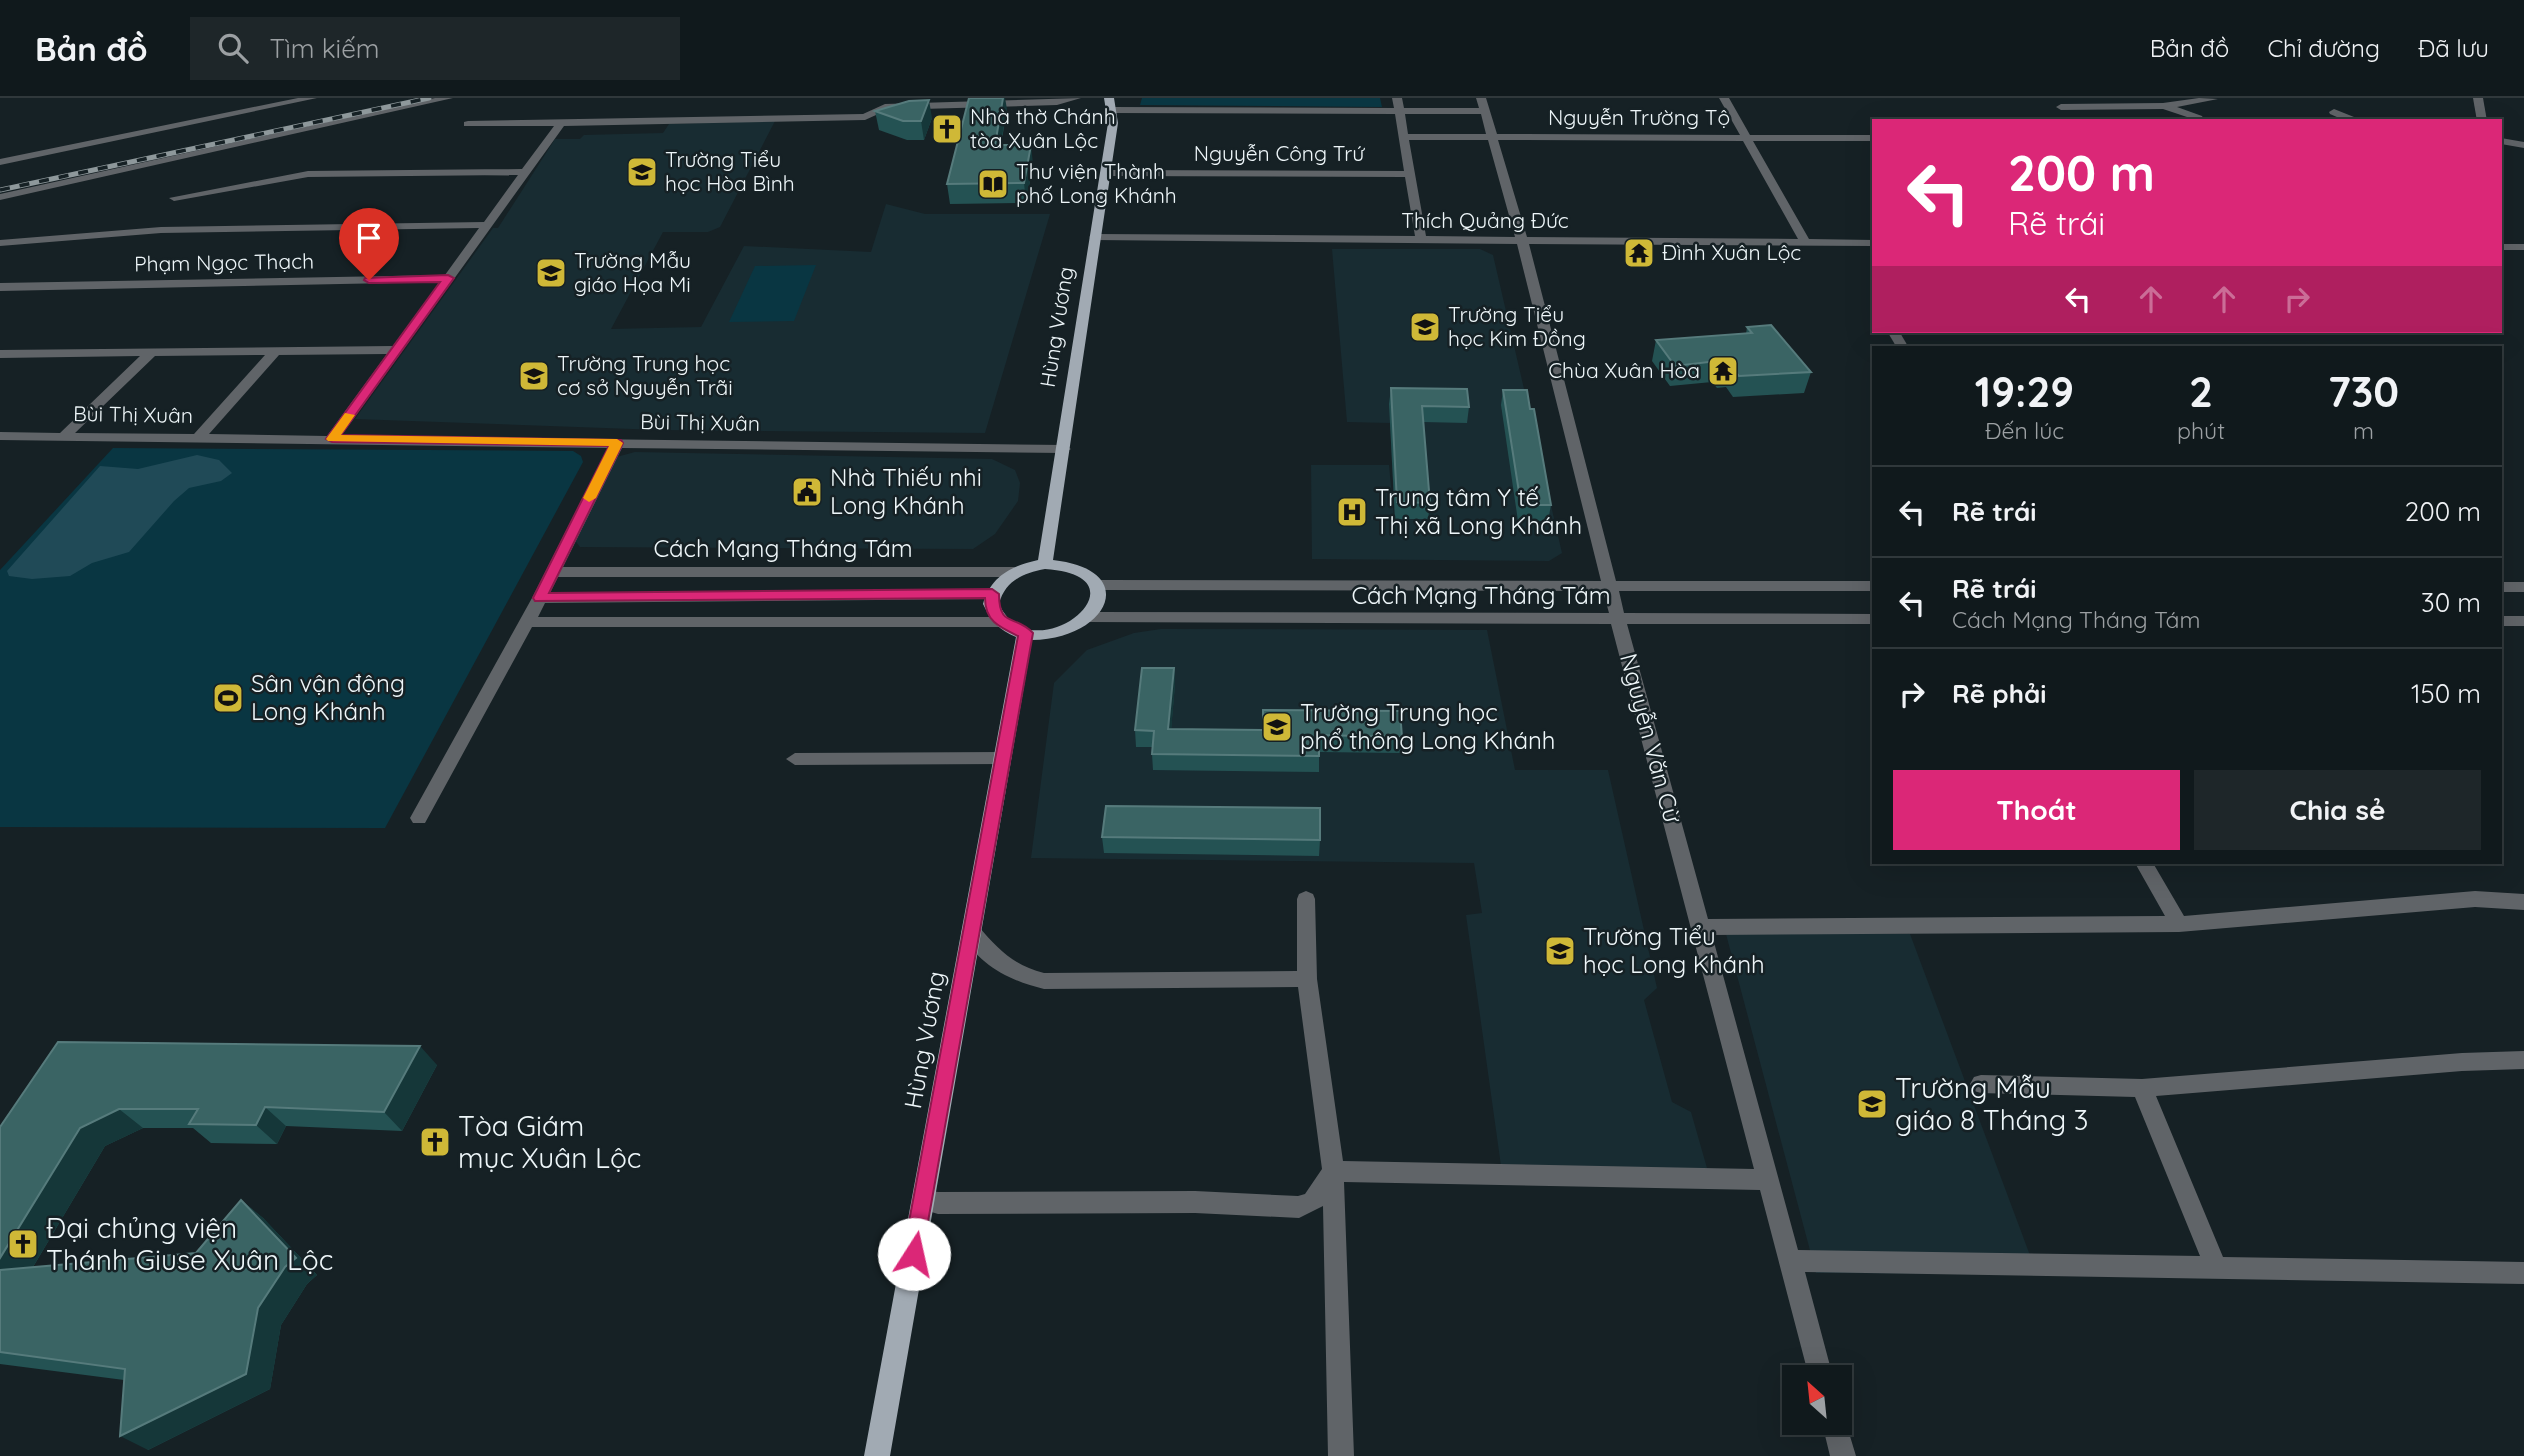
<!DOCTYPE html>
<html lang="vi">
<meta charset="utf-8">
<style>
:root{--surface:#10191c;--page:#1e2629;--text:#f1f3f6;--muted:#9ca0a3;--line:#30383b;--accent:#db2777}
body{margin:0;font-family:Quicksand,sans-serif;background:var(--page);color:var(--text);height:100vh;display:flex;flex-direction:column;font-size:26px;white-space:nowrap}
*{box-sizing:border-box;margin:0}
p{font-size:23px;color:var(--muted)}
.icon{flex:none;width:38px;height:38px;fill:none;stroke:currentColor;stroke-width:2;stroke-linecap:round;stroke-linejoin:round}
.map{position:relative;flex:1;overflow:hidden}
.panel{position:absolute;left:1872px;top:248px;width:630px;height:518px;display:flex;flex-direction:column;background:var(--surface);border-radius:0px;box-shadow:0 7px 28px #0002,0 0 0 2px var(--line)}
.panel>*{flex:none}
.hud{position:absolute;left:1872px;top:21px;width:630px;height:214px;border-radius:0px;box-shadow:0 7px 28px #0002,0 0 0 2px var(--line);background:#db2777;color:#fff;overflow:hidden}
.needle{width:46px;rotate:333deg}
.controls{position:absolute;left:1782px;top:1267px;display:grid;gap:14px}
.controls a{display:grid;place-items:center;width:70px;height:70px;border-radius:0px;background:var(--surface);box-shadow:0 7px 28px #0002,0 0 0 2px var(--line);font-size:35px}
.pin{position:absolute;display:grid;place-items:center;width:60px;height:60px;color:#fff;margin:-72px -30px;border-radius:50% 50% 50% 0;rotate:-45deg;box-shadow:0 0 7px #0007}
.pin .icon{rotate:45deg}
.me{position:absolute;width:77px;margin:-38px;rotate:10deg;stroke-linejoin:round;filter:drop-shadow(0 0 5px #0008)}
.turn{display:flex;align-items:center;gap:24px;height:147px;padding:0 21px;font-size:32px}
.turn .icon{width:91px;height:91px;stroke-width:2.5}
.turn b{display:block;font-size:49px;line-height:60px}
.lanes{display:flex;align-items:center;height:66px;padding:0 21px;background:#0003;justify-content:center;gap:35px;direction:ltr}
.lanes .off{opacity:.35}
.eta{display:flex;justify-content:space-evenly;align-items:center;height:119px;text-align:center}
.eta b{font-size:42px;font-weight:700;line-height:49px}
.button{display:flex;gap:14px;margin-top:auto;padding:14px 21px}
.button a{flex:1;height:80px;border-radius:0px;background:var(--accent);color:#fff;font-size:28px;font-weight:700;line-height:80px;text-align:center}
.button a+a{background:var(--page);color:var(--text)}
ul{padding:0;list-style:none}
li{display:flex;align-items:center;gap:21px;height:91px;padding:0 21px;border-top:2px solid var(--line)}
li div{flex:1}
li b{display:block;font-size:26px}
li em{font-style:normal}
header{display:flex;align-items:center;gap:42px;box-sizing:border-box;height:98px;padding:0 35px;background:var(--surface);border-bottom:2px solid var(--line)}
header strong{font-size:33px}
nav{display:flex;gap:38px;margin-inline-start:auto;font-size:24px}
.search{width:490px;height:63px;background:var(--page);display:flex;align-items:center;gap:18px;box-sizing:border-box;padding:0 24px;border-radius:0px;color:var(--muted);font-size:26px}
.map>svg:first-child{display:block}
.built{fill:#182c32}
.green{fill:#093642}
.forest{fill:#204a57}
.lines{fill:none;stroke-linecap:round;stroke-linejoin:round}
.minor{fill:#606468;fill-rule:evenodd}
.major{fill:#a1aab3;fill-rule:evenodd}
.rail-casing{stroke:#8e989b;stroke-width:5}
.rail{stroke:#162125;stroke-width:3.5;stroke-dasharray:10;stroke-linecap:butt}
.wall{fill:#245253}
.shaded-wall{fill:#153739}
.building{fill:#3a6464;stroke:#567b7c;stroke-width:2}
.route{fill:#db2777;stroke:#8e194d;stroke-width:2}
.slow{fill:#f59e0b}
.labels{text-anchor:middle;stroke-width:5;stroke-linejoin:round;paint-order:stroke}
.far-poi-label{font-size:21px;fill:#eef6f9;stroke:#162125;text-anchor:start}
.far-street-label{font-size:21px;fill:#eef6f9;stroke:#162125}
.poi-label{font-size:24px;fill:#eef6f9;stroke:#162125;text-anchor:start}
.street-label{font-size:24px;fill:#eef6f9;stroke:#162125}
.near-poi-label{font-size:28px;fill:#eef6f9;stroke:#162125;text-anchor:start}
</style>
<header>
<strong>Bản đồ</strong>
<div class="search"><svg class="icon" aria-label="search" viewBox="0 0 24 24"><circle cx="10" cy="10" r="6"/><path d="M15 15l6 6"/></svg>Tìm kiếm</div>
<nav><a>Bản đồ</a><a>Chỉ đường</a><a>Đã lưu</a></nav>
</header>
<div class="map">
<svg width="2524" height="1358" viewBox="0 0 2524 1358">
<rect width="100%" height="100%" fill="#162125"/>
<g class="built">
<polygon points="775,23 720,129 708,134 663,134 611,231 701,229 744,148 871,154 886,106 925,116 1050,116 985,335 660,332 355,321 493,130 498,130 555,41 580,41 584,37 663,35 669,26"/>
<polygon points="1332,151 1480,151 1493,157 1562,455 1549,463 1312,461 1311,367 1389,367 1395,430 1390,325 1347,324"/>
<polygon points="635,354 992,361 1015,372 1020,385 1018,403 995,436 973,451 580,449 571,437 613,360"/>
<polygon points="1161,531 1487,532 1515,672 1608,672 1657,890 1644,902 1672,1004 1691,1014 1707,1070 1502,1075 1466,817 1482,815 1474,765 1031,760 1054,585 1087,552 1134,535"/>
<polygon points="1726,836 1910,836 2037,1176 1816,1175"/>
</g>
<g class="green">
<polygon points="1142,0 1380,0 1382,9 1140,7"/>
<polygon points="816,167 794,223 729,224 755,168"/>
<polygon points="113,350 573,353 581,358 583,364 385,730 0,729 0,472"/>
</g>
<polygon class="forest" points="197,357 219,362 232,375 221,383 189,390 174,403 129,454 92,465 70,478 32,481 9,478 7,473 100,368 138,371"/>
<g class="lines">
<g class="minor">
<polygon points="298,0 317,0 0,67 0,61"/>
<polygon points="435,0 453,0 0,102 0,96"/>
<path d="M 1081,0 L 1057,7 L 887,12 L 865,22 L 564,28 L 341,338 L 1064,347 L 1071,351 L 1064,355 L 622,350 L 563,469 L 1014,469 L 1022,474 L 1014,479 L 558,479 L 550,495 L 992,491 L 1000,496 L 992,501 L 545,505 L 538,519 L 1000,519 L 1008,524 L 1000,529 L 532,529 L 425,725 L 413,725 L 410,720 L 532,500 L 608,350 L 0,342 L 0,334 L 60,335 L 140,258 L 0,260 L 0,252 L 393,248 L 440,184 L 0,193 L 0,185 L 445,177 L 479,130 L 161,135 L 0,148 L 0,142 L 161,129 L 484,124 L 518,77 L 308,79 L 174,103 L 169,100 L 308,73 L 522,71 L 554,28 L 464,28 L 464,24 L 468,23 L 863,16 L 885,6 ZM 387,256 L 327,338 L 209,336 L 279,257 ZM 265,257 L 194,336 L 75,335 L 155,258 Z"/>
<path d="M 1392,0 L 1402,0 L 1404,10 L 1479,10 L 1476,0 L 1486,0 L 1497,36 L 1740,37 L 1719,0 L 1729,0 L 1750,37 L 1874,37 L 1874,43 L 1753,43 L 1809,141 L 1874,142 L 1874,148 L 1529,146 L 1616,483 L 1874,483 L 1874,493 L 1619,493 L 1624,515 L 1874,516 L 1874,526 L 1627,526 L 1708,821 L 2165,818 L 2135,765 L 2153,765 L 2184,818 L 2475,793 L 2524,796 L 2524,812 L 2475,809 L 2179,834 L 1712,837 L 1798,1152 L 2200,1158 L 2135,999 L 1981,995 L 1974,993 L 1970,986 L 1974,979 L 1981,977 L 2142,981 L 2462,955 L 2524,953 L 2524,971 L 2462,973 L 2156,998 L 2223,1159 L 2524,1164 L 2524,1186 L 1805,1174 L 1833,1279 L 1809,1279 L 1760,1092 L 1344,1084 L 1354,1358 L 1328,1358 L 1323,1108 L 1299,1120 L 1195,1115 L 938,1116 L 915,1109 L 912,1102 L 915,1095 L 923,1091 L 938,1094 L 1195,1093 L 1298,1098 L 1305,1096 L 1322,1071 L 1298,889 L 1044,891 C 1010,883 978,867 961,834 L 964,828 L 971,826 L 978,828 C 998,851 1014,868 1044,875 L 1297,873 L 1297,801 L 1299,796 L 1306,793 L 1313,796 L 1315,801 L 1317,881 L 1343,1063 L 1754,1071 L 1611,526 L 1088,524 L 1080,519 L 1088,514 L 1609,515 L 1603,493 L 1098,492 L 1090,487 L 1098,482 L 1601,483 L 1517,146 L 1095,142 L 1089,139 L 1095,136 L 1415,138 L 1405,79 L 1106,78 L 1101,75 L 1106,72 L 1404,73 L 1395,16 L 1110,15 L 1105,12 L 1110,9 L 1394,10 ZM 1405,16 L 1481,16 L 1486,36 L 1408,36 ZM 1409,42 L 1488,42 L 1515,139 L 1426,138 ZM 1498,42 L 1743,43 L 1798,141 L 1527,139 Z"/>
<polygon points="2199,0 2218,1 2177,9 2202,18 2203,20 2199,23 2163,11 2061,12 2056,9 2061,6 2163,5"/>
<polygon points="2473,0 2483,0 2487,23 2477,23"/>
<polygon points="2334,11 2359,21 2360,23 2346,23 2330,16 2329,14"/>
<polygon points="2501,40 2524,44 2524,50 2501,46"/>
<rect x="2501" y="146" width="23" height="6"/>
<polygon points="1887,233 1899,233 1909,250 1897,250"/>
<rect x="2501" y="484" width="23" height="10"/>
<rect x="2501" y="518" width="23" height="10"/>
<polygon points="1003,654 1012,660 1003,666 795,667 786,661 795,655"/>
<polygon points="1839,1315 1846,1325 1856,1358 1830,1358 1822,1325 1839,1325"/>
</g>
<path class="major" d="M 1104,0 L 1114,0 L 1118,25 L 1053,462 C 1142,472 1108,541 1032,542 L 890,1358 L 864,1358 L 1016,539 C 999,532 991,523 983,506 C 991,478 1011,468 1038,462 L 1108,25 ZM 1045,471 C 1156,478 1032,579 999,506 C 1005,483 1023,475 1045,471 Z"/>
<g class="rail-casing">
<polyline id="rail" points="0,92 429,0"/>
</g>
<use href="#rail" class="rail"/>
</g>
<g class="wall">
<polygon points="1007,11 1001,47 1033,66 1026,105 950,106 947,86"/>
<polygon points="875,13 932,20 924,42 907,42 879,32"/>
<polygon points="1747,229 1811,274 1804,295 1733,299 1726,289 1717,290 1712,284 1670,288 1652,263 1656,242 1746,236"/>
<polygon points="1391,290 1469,309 1467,325 1423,324 1430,405 1428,421 1395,421 1389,306"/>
<polygon points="1503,292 1530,311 1551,407 1548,423 1518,423 1501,307"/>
<polygon points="1174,570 1175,586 1171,631 1402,639 1400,655 1319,654 1319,674 1153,672 1152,656 1152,649 1136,649 1135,632"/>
<polygon points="1102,739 1320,742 1319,758 1104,755"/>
<polygon points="58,944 437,967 402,1033 286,1028 277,1046 211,1045 193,1030 143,1030 105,1048 33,1169 196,1155 241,1102 263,1120 317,1177 307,1186 281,1227 270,1291 148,1352 124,1282 0,1266 0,1029"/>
</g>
<g class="shaded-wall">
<polygon points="1003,0 1005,0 1007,11 997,66 995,47"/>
<polygon points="929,2 932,20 924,42 921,23"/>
<polygon points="1031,47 1033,66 1026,105 1024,85"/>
<polygon points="1174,570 1175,586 1170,647 1168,631"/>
<polygon points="420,948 437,967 402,1033 384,1014"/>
<polygon points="265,1009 286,1028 277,1046 256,1027"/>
<polygon points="119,1011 143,1030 105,1048 21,1189 0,1177 0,1160 80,1030"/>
<polygon points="241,1102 263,1120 317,1177 307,1186 281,1227 270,1291 148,1352 120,1338"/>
</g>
<g class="building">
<polygon points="969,0 1003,0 995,47 1031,47 1024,85 947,86"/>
<polygon points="929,2 921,23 903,23 875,13 909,3"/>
<polygon points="1771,227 1811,274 1739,278 1731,268 1722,269 1717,263 1675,268 1656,242 1752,235 1747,229"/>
<polygon points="1391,290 1467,291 1469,309 1422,308 1430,405 1397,404"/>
<polygon points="1503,292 1527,292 1530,311 1534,311 1551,407 1521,407"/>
<polygon points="1142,570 1174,570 1168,631 1263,632 1263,612 1400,613 1402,639 1319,637 1319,658 1152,656 1154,633 1135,632"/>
<polygon points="1106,708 1320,710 1320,742 1102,739"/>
<polygon points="58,944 420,948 384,1014 265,1009 256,1027 189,1026 198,1011 119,1011 80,1030 0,1160 0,1029"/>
<polygon points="241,1102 296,1160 285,1169 258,1210 246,1276 120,1338 125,1271 0,1254 0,1172 196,1155"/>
</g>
<path class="route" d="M 448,177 L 454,180 L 341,337 L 621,342 L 623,345 L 549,495 L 992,491 L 999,496 C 999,530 1015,516 1033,535 L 921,1163 L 914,1166 L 906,1163 L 903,1156 L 1018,538 C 999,529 985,523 985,500 L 535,503 L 533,500 L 609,348 L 332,344 L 326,341 L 440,184 L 369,185 L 364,182 L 365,180 Z"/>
<polygon class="slow" points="345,315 355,317 341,337 617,341 623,345 596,400 589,404 583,400 609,348 328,343 326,341"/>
<defs>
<g id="church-square" transform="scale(1.575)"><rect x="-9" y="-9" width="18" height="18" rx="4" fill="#cfb837" stroke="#162125"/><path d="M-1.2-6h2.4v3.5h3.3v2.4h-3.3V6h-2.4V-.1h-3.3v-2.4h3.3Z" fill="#111"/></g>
<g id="school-square" transform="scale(1.575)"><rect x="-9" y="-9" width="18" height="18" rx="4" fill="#cfb837" stroke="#162125"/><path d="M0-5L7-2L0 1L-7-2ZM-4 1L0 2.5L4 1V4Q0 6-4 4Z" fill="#111"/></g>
<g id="library-square" transform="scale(1.575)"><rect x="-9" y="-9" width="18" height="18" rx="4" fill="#cfb837" stroke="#162125"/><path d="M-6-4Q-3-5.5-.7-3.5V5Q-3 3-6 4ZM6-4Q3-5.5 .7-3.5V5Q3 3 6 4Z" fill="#111"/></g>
<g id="temple-square" transform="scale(1.575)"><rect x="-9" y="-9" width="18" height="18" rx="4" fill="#cfb837" stroke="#162125"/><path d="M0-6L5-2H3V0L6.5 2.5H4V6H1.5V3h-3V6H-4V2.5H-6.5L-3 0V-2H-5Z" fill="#111"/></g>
<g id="civic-square" transform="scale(1.575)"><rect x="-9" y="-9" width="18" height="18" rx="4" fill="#cfb837" stroke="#162125"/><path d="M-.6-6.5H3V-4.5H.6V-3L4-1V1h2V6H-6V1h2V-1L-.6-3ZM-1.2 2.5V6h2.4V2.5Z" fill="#111"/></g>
<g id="hospital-square" transform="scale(1.575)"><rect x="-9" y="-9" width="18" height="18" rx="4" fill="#cfb837" stroke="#162125"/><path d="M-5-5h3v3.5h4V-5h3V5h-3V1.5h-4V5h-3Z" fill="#111"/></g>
<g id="stadium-square" transform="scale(1.575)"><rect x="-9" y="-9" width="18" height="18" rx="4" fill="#cfb837" stroke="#162125"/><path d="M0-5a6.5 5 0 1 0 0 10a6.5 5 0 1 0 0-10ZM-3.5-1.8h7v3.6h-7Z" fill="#111"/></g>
</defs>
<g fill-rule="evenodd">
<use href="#church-square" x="947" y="31"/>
<use href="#school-square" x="642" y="74"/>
<use href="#library-square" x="993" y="86"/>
<use href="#temple-square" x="1639" y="155"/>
<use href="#school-square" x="551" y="175"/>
<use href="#school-square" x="1425" y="229"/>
<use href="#temple-square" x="1723" y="273"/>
<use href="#school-square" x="534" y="278"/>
<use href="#civic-square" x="807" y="394"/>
<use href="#hospital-square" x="1352" y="414"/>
<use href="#stadium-square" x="228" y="600"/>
<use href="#school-square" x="1277" y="629"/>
<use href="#school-square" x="1560" y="853"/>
<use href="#school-square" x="1872" y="1006"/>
<use href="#church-square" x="435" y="1044"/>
<use href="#church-square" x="23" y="1146"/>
</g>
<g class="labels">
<g class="far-poi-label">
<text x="970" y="26">Nhà thờ Chánh<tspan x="970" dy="24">tòa Xuân Lộc</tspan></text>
<text x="665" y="69">Trường Tiểu<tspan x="665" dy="24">học Hòa Bình</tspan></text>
<text x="1016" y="81">Thư viện Thành<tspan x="1016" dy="24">phố Long Khánh</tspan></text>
<text x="1662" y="162">Đình Xuân Lộc</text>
<text x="574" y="170">Trường Mẫu<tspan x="574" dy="24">giáo Họa Mi</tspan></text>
<text x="1448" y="224">Trường Tiểu<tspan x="1448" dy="24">học Kim Đồng</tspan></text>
<text x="557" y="273">Trường Trung học<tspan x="557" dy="24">cơ sở Nguyễn Trãi</tspan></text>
<text x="1700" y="280" text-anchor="end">Chùa Xuân Hòa</text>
</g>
<g class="far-street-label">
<text x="1639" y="27">Nguyễn Trường Tộ</text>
<text x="1279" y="63">Nguyễn Công Trứ</text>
<text x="1485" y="130">Thích Quảng Đức</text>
<text transform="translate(224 165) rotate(-1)" y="7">Phạm Ngọc Thạch</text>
<text transform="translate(1057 229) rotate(-81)" y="7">Hùng Vương</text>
<text transform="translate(133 317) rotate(1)" y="7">Bùi Thị Xuân</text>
<text transform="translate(700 325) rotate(1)" y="7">Bùi Thị Xuân</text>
</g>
<g class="poi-label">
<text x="830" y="388">Nhà Thiếu nhi<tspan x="830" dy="28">Long Khánh</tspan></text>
<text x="1375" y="408">Trung tâm Y tế<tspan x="1375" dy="28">Thị xã Long Khánh</tspan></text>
<text x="251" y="594">Sân vận động<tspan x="251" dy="28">Long Khánh</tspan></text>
<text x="1300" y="623">Trường Trung học<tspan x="1300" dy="28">phổ thông Long Khánh</tspan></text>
<text x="1583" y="847">Trường Tiểu<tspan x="1583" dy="28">học Long Khánh</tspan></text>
</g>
<g class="street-label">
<text x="783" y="459">Cách Mạng Tháng Tám</text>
<text x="1481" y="506">Cách Mạng Tháng Tám</text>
<text transform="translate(1650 640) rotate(75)" y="8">Nguyễn Văn Cừ</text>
<text transform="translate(925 942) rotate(-80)" y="8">Hùng Vương</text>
</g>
<g class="near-poi-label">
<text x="1895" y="1000">Trường Mẫu<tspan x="1895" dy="32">giáo 8 Tháng 3</tspan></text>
<text x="458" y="1038">Tòa Giám<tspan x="458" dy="32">mục Xuân Lộc</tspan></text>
<text x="46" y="1140">Đại chủng viện<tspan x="46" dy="32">Thánh Giuse Xuân Lộc</tspan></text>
</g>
</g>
</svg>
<div class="controls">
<a><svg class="needle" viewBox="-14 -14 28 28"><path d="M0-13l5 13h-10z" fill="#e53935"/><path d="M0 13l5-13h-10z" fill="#9ca0a3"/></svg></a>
</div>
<div class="pin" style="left:369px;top:182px;background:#d93025"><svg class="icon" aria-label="arrive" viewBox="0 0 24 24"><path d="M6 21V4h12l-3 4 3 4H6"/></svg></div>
<svg class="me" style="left:914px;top:1156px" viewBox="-20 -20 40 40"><circle r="19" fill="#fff"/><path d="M0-13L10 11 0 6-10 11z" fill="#db2777"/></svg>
<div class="hud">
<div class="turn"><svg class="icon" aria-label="left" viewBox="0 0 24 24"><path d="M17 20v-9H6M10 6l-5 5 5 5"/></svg><div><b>200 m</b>Rẽ trái</div></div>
<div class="lanes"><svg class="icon" aria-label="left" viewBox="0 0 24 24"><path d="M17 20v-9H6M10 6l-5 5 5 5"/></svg><svg class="icon off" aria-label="ahead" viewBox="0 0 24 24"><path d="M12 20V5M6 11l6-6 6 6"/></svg><svg class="icon off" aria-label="ahead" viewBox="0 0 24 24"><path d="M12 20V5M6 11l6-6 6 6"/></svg><svg class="icon off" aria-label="right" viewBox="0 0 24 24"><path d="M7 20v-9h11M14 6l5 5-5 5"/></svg></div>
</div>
<section class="panel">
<div class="eta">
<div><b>19:29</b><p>Đến lúc</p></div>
<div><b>2</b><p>phút</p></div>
<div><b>730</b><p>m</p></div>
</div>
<ul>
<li><svg class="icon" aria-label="left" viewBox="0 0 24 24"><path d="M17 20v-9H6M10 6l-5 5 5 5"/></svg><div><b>Rẽ trái</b></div><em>200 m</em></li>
<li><svg class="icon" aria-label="left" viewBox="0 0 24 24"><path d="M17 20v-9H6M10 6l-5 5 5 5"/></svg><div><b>Rẽ trái</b><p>Cách Mạng Tháng Tám</p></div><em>30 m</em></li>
<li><svg class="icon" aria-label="right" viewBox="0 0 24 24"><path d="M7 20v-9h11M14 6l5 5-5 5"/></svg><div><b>Rẽ phải</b></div><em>150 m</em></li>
</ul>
<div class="button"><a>Thoát</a><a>Chia sẻ</a></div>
</section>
</div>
